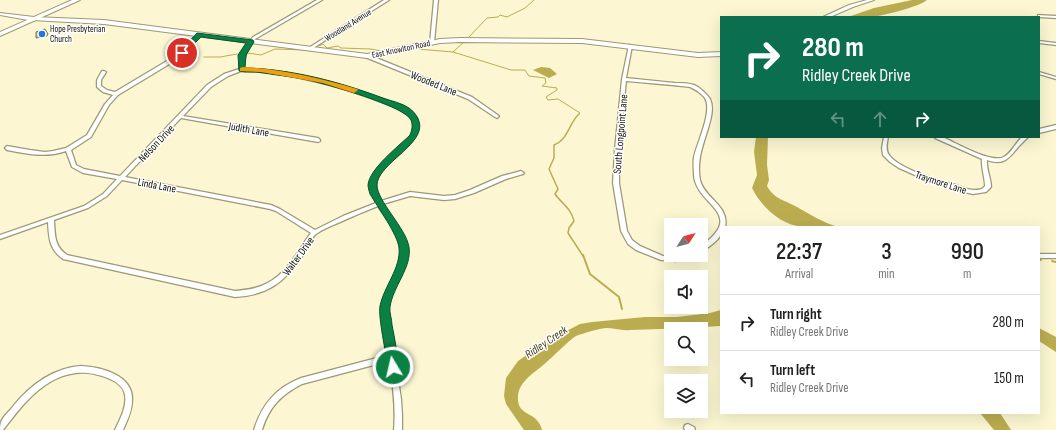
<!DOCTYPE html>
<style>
:root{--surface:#fff;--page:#f6f6f6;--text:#222;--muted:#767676;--line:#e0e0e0}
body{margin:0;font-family:"Sofia Sans Condensed",sans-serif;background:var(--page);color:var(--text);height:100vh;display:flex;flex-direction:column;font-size:15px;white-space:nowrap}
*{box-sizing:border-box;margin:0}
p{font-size:13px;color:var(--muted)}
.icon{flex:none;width:22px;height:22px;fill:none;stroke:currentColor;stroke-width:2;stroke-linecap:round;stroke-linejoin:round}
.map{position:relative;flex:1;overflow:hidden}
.details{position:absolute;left:720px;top:226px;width:320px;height:188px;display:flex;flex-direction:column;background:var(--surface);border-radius:0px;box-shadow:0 4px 16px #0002}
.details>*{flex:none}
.guide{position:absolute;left:720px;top:16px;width:320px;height:122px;border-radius:0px;box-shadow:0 4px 16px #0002;background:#0b6e4f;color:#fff;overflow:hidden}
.needle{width:26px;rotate:54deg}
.fabs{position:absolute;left:664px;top:218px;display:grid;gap:8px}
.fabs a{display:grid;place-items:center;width:44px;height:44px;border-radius:0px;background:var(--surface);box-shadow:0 4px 16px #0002;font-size:20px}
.pin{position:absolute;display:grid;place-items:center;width:34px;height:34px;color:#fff;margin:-17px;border:2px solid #fff;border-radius:50%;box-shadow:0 1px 4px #0007}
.me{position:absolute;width:44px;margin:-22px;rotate:351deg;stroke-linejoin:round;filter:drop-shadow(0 0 3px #0008)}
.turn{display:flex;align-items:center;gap:14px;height:84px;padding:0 16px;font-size:18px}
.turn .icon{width:52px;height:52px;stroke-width:2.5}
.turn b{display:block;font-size:28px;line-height:34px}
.lanes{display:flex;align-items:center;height:38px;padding:0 16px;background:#0003;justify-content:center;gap:20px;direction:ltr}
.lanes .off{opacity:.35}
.eta{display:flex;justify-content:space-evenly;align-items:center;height:68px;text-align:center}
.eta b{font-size:24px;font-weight:600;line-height:28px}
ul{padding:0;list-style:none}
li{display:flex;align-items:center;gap:12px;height:56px;padding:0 16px;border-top:1px solid var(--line)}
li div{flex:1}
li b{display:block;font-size:15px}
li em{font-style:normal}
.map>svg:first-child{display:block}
.water{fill:#bbad4f}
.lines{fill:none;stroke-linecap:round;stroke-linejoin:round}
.stream-far2{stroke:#bbad4f;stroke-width:1}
.stream-far1{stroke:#bbad4f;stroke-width:1.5}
.stream{stroke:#bbad4f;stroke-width:2}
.building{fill:#bbb794;stroke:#7d7958}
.minor-casing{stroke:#9d9876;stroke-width:2.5}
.tertiary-casing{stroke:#9d9876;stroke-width:2}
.secondary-casing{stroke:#9d9876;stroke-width:2}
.primary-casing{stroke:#9d9876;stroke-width:2}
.minor{fill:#fff;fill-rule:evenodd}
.tertiary{fill:#fff;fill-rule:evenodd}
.secondary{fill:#fff;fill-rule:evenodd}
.primary{fill:#fff;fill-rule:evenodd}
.route{fill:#0b8043;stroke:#07532c}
.slow{fill:#f59e0b}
.poi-dot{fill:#2971dd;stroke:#fff;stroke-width:1.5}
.labels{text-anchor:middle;stroke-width:3;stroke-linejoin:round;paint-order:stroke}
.far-street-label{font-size:9px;fill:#121105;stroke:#fff}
.far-poi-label{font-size:9px;fill:#121105;stroke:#fff;text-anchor:start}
.street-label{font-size:11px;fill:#121105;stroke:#fff}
.water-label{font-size:12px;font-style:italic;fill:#423d15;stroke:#fff}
</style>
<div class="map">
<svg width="1056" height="430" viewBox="0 0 1056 430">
<rect width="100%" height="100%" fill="#fcf7d2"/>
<g class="water">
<path d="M 912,0 L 927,0 C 919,7 882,16 870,17 C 863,18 855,17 848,17 L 874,8 Z"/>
<polygon points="541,67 550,68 557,74 549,78 533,70"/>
<path d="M 756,137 L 768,137 L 767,165 L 769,180 L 767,186 C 775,200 785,200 797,207 C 811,215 822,222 838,227 C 826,227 814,228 803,227 C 780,225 761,206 752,188 L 757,175 L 754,152 Z"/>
<path d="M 721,310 L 721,326 C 691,328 660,329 630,330 C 622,331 613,328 606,328 C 597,329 584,333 576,336 C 569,340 550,360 542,366 C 531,375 517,384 518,399 C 518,417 538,411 542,430 L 524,430 L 506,404 L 504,396 L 506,378 L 518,361 L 547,341 L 580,324 L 592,322 L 645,317 L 677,317 L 710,313 Z"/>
<polygon points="1039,328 1056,337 1056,352 1039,341"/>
<polygon points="980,413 1000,413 1011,430 994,430"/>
</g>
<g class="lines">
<g class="stream-far2">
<polyline points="469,37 487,18 498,17 500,15 507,17 525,8 534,0"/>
<polyline points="319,46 323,44 327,48 338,46 341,48 371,49 381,51"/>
<polyline points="400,51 405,52 417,49 453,52 511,70 525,70 529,76 545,78 546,83 542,86 557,88 557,90 546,97 548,100 558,99 580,113 578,115"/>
<polyline points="453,52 465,41"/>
<polyline points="248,53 261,55 275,49 306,50"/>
<polyline points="204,57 220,57 237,54"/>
</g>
<path class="stream-far1" d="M 579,114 C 569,123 568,140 554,145 L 554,158 L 549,169 L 558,189 L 555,194 C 562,204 571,208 574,221 L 569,228 L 568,233 L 583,256"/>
<g class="stream">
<polyline points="583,255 590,274 619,297 622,309"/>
<polyline points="1039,260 1041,260"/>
<polyline points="1052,261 1056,262"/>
</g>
</g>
<polygon class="building" points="45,29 48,34 47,36 36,38 36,32"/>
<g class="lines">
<g class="minor-casing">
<g id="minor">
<path d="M 317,0 L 322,0 L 255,39 C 247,48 244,57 243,69 C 260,68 276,71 291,74 C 324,80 356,89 388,101 C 395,104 404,106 410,111 C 415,114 419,120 418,126 C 417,149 379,162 376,184 C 375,190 379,196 381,201 L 410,192 L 444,196 L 455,195 L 470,190 L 502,176 L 521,171 L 524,173 L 523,174 L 506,179 L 474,193 L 455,199 L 444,200 L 410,196 L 383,204 L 399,229 L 405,239 L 407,247 L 407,255 L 405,263 L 390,300 L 388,308 L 392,339 L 401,399 L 402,415 L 402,430 L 394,430 C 396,406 393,384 389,361 L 302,384 C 281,395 269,407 262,430 L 254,430 C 262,404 276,388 301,378 L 388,355 C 386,343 380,318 382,307 C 386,286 405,267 401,246 C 398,231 386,219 378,206 C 365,211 351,217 338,223 C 331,226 323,229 316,234 C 310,239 307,248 303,255 C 285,282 268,295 235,297 L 63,259 C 49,249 49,238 48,222 L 0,239 L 0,235 L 84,206 L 103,194 L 117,179 L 83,173 L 72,167 L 66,151 C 46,158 27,154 7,150 L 5,148 L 7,146 L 30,150 L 45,152 L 53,151 L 66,148 L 87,135 L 105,104 L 113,95 L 103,92 L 97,87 L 97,80 L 102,71 L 104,71 L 106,72 L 101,80 L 101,86 L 107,90 L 115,92 L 172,58 L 198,34 L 200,34 L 201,35 L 176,60 L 118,95 L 109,105 L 91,137 L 71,150 L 76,165 L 84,169 L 120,176 L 207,85 L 224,74 L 239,69 C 240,56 244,47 253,37 ZM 241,71 C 250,71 258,71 266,72 C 306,78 346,88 384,103 C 391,106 399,108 406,112 C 410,115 414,119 414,125 C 414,148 371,162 371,185 C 371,192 374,197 376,203 L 343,216 L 315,230 L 280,209 L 271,205 L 125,177 L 181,118 L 318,142 L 320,141 L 320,140 L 318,138 L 183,116 L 211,87 L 228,76 ZM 122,180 L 270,209 L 276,211 L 311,233 C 306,239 303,245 299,251 C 281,278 267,289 235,291 L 67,255 C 54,246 55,235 54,220 L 88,208 L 107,196 Z"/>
<polygon points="384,0 389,0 310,50 309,50 307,49"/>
<polygon points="434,0 438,0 434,43 432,44 430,43"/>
<polygon points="1038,15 1056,16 1056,18 1039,17 1038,17"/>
<polygon points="1039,41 1056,43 1056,45 1039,43"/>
<path d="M 629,45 L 630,45 L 632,46 L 626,78 C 643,80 659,81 675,83 C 681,83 688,83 694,85 C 699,87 707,94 710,99 C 715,109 709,125 706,135 C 701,150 697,164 700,180 C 704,198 730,206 725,227 L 721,227 C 721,229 722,232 721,234 C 719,240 707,249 701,251 L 701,246 C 747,213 697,206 694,176 C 694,170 693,163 694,157 C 697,143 713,111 705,98 C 702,94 695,89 690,87 C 685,86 678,86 672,85 C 657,84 641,82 626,81 L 619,149 L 619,183 L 627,231 L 632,240 L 640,246 L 663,256 L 676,257 L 682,255 L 693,255 L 692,257 L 676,261 L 661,260 L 636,250 L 628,244 L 621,231 L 613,183 L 615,149 L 622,79 Z"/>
<polygon points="365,55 369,55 472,97 499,116 497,118 495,117 468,99 365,57"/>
<polygon points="1039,72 1056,77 1056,79 1039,74"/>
<polygon points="1056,125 1056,129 1039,133 1039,129"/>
<path d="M 884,137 L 888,137 C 887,143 885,150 889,155 C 899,169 939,181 956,185 C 962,187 968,190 974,190 C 979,190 982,190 985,186 C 985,177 981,168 982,159 L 935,138 L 935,137 L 942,137 C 955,142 991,164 1004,157 C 1011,153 1015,144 1021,138 L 1023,137 L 1028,137 C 1025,140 1022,143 1019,146 C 1009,158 1004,166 987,160 C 986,169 991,178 991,187 L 986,192 L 973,194 L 964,192 L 924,179 L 899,168 L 890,162 L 883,155 L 882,148 Z"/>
<rect x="1039" y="254" width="17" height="4"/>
<path d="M 81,366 C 101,367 134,375 132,401 C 132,411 127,421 123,430 L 115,430 C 120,419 127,407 125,395 C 123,378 90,371 76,373 C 67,374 58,377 50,382 C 30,394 17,412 3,430 L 0,430 C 0,419 4,417 11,409 C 28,387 52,368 81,366 Z"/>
<polygon points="688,424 694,427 695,430 685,430 684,428 685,425"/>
</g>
</g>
<g class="tertiary-casing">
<polygon id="tertiary" points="0,13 34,17 37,19 34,21 0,15"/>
</g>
<g class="secondary-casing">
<g id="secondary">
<polygon points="867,0 874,0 853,7 830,17 823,17 849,5"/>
<polygon points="34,17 104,20 367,54 440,39 460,38 582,39 698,53 721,52 721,56 698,57 582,43 460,42 440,43 367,58 104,24 32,20 31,19"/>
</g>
</g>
<g class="primary-casing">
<polygon id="primary" points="72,0 80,0 0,36 0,32"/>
</g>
<use href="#minor" class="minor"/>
<use href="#tertiary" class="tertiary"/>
<use href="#secondary" class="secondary"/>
<use href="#primary" class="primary"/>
</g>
<path class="route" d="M 197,33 L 253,40 L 254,42 L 246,55 L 245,68 C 292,69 340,82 383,98 C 391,101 402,103 409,108 C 416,113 422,122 419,131 C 414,149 377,167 377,185 C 377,201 406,228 409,247 C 412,268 393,286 390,307 C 389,312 392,319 392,325 C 395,339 397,353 399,367 L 397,370 L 393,372 L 389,370 L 388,367 C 386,353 378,317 380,306 C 384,286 401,268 399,248 C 398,235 377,206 370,194 C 369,191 368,187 368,185 C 369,169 399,146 410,135 C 412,130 413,125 411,120 C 405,107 339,88 324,84 C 304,78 283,76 263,73 C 255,71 247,73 239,71 L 238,55 L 246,43 L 201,37 L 184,54 L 180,54 L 180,51 Z"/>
<path class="slow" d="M 243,67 C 281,69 320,78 357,89 L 358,90 L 354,93 L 323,83 L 261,72 L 240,71 L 240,68 Z"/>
<circle class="poi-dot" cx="42" cy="34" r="4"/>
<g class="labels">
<g class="far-street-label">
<text transform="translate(348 25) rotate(-32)" y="3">Woodland Avenue</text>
<text transform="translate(401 49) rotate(-12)" y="3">East Knowlton Road</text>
</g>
<g class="far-poi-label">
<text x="50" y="32">Hope Presbyterian<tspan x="50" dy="10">Church</tspan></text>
</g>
<g class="street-label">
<text transform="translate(434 83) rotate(22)" y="4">Wooded Lane</text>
<text transform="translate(249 129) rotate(10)" y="4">Judith Lane</text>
<text transform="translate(620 134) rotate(-85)" y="4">South Longpoint Lane</text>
<text transform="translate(156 143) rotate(-46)" y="4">Nelson Drive</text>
<text transform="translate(941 182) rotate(18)" y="4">Traymore Lane</text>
<text transform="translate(157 185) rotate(11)" y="4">Linda Lane</text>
<text transform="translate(298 256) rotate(-54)" y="4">Walter Drive</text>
</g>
<g class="water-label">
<text transform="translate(546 342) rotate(-34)" y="4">Ridley Creek</text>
</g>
</g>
</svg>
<div class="fabs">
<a><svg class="needle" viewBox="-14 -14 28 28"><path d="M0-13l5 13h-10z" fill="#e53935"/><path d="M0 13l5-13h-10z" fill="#767676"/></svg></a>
<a><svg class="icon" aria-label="sound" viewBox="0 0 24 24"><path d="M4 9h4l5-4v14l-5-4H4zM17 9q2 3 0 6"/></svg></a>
<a><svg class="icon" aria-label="search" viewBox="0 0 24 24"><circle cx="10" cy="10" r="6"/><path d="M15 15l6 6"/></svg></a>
<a><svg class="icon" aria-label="layers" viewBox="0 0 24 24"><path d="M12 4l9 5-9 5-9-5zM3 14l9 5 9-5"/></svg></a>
</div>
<div class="pin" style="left:182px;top:53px;background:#d93025"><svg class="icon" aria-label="arrive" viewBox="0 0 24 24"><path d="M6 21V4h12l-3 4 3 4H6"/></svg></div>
<svg class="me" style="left:393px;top:367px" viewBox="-20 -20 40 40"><circle r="17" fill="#0b8043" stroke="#fff" stroke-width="3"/><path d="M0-11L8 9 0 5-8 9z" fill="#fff"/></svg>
<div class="guide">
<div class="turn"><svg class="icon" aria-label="right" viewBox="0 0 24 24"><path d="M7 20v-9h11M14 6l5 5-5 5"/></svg><div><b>280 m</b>Ridley Creek Drive</div></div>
<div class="lanes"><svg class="icon off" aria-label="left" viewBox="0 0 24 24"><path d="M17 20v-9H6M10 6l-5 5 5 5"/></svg><svg class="icon off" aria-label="ahead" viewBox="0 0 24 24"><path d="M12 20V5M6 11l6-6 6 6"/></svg><svg class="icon" aria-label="right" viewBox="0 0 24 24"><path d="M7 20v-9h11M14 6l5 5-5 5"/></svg></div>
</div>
<section class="details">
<div class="eta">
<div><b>22:37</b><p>Arrival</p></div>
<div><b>3</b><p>min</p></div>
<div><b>990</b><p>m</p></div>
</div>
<ul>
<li><svg class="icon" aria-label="right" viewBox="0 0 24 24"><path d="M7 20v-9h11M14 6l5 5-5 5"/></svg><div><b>Turn right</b><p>Ridley Creek Drive</p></div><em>280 m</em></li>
<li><svg class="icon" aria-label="left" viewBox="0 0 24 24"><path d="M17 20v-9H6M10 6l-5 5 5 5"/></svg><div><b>Turn left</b><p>Ridley Creek Drive</p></div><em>150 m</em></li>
</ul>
</section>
</div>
